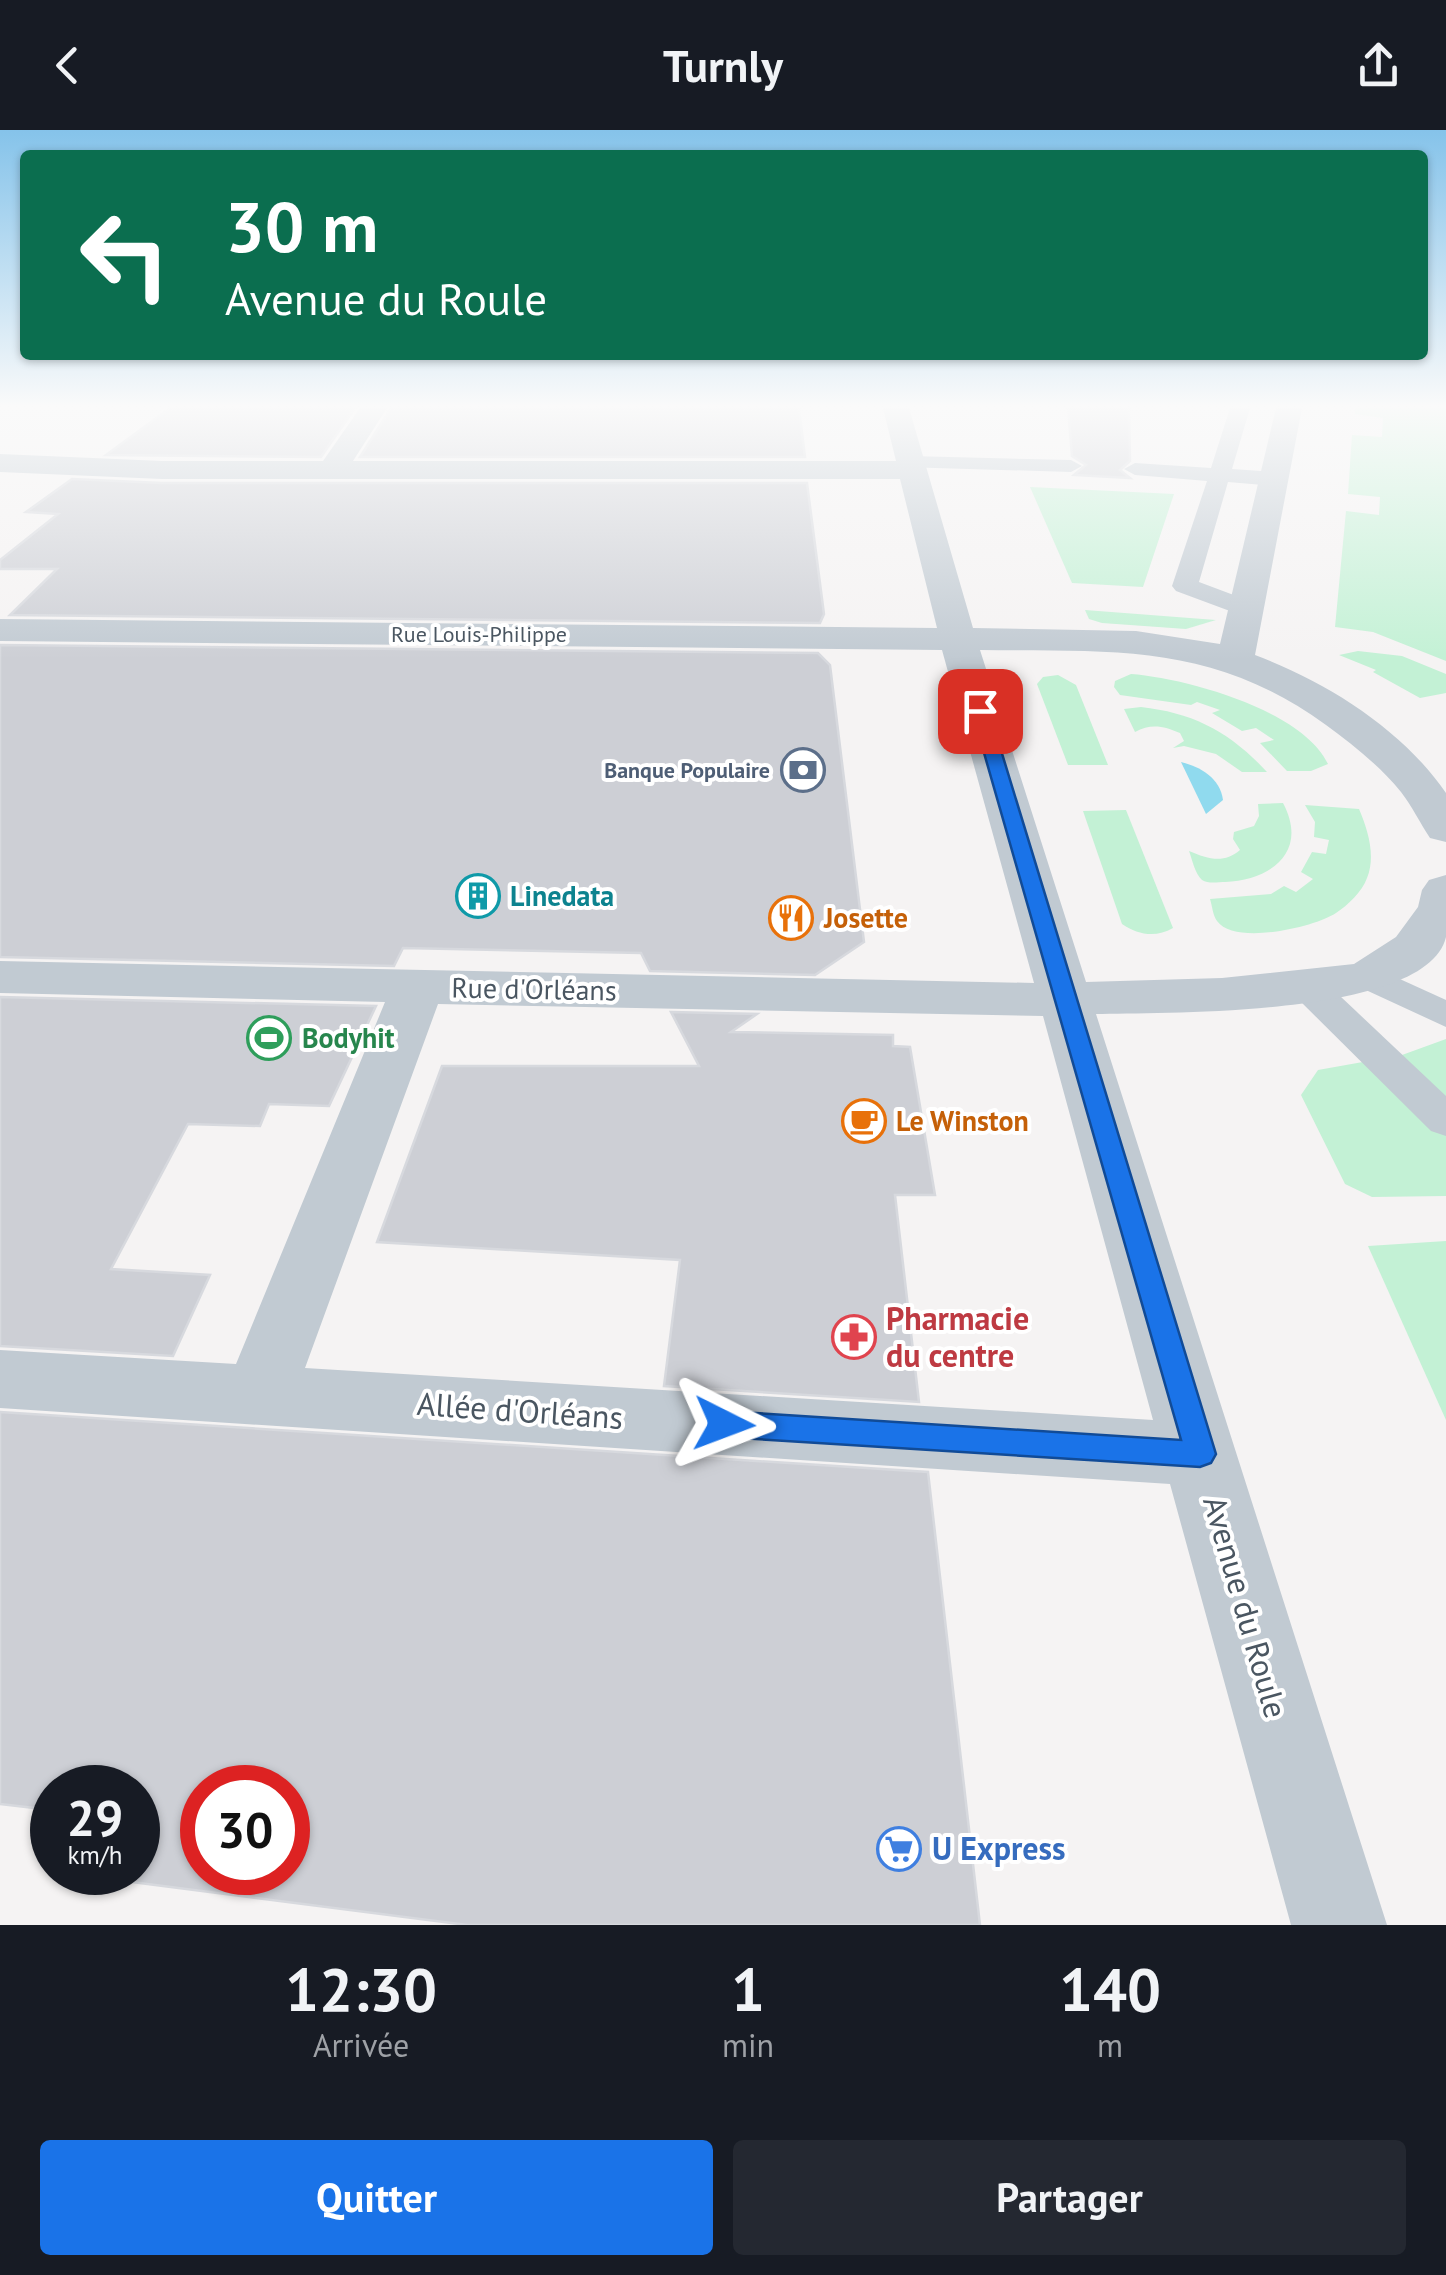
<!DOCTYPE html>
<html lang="fr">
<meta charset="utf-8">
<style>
:root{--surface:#171b24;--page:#242831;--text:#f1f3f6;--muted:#9ea1a6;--accent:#1a73e8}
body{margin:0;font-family:"PT Sans",sans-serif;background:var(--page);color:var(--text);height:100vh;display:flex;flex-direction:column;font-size:38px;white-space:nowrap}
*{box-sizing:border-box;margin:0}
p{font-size:32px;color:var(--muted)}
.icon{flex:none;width:55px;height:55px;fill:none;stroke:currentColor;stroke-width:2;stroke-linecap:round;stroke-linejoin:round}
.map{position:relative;height:1795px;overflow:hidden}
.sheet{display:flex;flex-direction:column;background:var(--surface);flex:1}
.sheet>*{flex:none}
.banner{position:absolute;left:20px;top:20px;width:1408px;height:210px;border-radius:10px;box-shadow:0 2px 8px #0004;background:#0b6e4f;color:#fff;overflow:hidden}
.speed{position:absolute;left:30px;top:1635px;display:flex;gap:20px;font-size:50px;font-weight:700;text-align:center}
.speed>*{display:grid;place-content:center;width:130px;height:130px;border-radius:50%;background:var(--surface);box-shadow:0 2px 8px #0004;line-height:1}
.speed small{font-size:25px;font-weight:400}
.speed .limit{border:15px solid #d22;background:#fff;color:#111}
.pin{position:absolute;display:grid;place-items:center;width:85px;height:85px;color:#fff;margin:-42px;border-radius:20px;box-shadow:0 5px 15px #0006}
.me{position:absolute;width:110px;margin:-55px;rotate:93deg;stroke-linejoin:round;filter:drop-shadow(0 0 8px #0008)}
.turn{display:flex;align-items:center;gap:35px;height:210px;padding:0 40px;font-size:45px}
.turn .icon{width:130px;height:130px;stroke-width:2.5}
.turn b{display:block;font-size:70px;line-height:85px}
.eta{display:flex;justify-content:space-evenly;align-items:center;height:170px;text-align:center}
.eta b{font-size:60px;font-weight:600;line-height:70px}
.cta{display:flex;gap:20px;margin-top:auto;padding:20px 40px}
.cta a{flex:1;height:115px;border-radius:10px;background:var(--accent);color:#fff;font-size:40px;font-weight:600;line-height:115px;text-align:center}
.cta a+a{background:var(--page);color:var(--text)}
header{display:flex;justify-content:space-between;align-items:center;height:130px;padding:0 40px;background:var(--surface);font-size:45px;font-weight:600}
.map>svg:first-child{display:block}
.green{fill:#c3f1d5}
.water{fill:#90daee}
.building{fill:#cdcfd5;stroke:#d7d9de;stroke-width:2.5;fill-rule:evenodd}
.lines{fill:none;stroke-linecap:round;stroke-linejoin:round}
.service{fill:#c1cad2;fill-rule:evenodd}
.minor{fill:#c1cad2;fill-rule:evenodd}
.route{fill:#1a73e8;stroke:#114b97;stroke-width:2.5}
.labels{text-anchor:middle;stroke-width:8;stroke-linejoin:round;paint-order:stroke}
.far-street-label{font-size:22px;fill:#4a5661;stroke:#fff}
.far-service-label{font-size:22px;font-weight:bold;fill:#4e5e75;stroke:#fff;text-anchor:end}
.culture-label{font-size:28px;font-weight:bold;fill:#0d838f;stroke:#fff;text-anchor:start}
.food-label{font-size:28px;font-weight:bold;fill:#c56008;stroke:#fff;text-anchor:start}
.street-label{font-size:28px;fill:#4a5661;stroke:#fff}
.leisure-label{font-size:28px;font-weight:bold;fill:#27864d;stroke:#fff;text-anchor:start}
.near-health-label{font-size:32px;font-weight:bold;fill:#be3a42;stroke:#fff;text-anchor:start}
.near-street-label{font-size:32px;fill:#4a5661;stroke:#fff}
.near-shop-label{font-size:32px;font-weight:bold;fill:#366cbe;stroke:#fff;text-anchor:start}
</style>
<header><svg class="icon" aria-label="back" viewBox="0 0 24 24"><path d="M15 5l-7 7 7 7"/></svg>Turnly<svg class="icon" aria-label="share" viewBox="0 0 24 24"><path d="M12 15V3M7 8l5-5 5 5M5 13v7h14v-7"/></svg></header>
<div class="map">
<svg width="1446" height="1795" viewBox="0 0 1446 1795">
<rect width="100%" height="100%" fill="#f5f3f3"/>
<g class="green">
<polygon points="1355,278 1446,278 1446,531 1373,502 1335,497 1346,381 1379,385 1380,367 1348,364 1352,305 1382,307 1383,288 1355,284"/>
<polygon points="1030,357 1174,364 1143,457 1072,453"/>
<polygon points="1085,480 1216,490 1186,499 1102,493 1089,489"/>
<polygon points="1358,521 1402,526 1446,544 1446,563 1420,568 1373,542 1376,540 1339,525"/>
<path d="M 1131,544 C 1185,548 1303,580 1328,634 L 1311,641 L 1287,641 L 1260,613 L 1274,610 L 1256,598 L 1242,601 L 1212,583 L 1220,580 L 1197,572 L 1191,575 L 1120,565 L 1114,557 L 1115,551 Z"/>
<polygon points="1058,545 1076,555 1108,635 1068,635 1037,554 1043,547"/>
<path d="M 1141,577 C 1194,583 1230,602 1267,642 L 1242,642 L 1216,624 L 1184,616 L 1173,618 L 1184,611 L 1180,603 C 1164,596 1151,593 1135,602 L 1124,579 Z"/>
<path d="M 1283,673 C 1309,722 1271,750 1225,752 C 1218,752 1208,754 1202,750 C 1195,744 1192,729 1189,721 C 1208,729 1224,734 1240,720 L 1233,709 L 1234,702 L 1254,696 L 1259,686 L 1258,674 Z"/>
<path d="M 1305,675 L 1359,679 C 1368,700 1376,726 1367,748 C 1362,762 1348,775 1336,783 C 1315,797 1235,816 1217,791 C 1213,786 1212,775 1210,769 L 1271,764 L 1284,756 L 1296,762 L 1313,749 L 1301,742 L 1312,722 L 1326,724 L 1329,710 L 1314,707 L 1315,692 Z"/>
<path d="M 1126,680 L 1173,798 C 1156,808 1138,805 1122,794 L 1083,681 Z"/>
<polygon points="1446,909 1446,1066 1372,1067 1345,1054 1301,965 1318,940 1402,925"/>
<polygon points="1446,1111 1446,1290 1368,1116"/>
</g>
<path class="water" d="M 1181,632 C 1201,637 1220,648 1223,670 L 1206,684 Z"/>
<g class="building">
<polygon points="170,278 355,278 321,327 106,325"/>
<polygon points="391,278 799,278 805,327 360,327"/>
<polygon points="1068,278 1129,278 1130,331 1120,340 1130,348 1074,345 1086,335 1072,326"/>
<polygon points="72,349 162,353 807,353 824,484 820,493 10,485 57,439 0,439 0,430 58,384 26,382"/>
<polygon points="0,515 818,523 830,535 864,812 815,845 650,841 641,823 403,818 394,836 0,827"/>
<polygon points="0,867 376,876 329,976 269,974 260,996 188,994 111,1139 210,1145 173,1226 0,1216"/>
<polygon points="671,882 757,884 731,902 893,905 893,916 910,917 935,1065 895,1065 919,1272 664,1256 680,1130 377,1112 442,936 699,936"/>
<path d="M 0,1282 L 928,1342 L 980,1795 L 467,1795 L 62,1743 L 138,1742 L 138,1658 L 52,1658 L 52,1680 L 0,1674 ZM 202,1658 L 288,1658 L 288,1742 L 202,1742 Z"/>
</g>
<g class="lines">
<g class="service">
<polygon points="1230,278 1250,278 1232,339 1274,342 1285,349 1274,356 1228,352 1199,452 1255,473 1259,479 1246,487 1176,461 1172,456 1207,351 1135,345 1124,339 1135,333 1211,338"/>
<polygon points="910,326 1071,330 1082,336 1071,342 902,337 899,332"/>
<polygon points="1369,835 1446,870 1446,897 1355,855 1350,847 1355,839"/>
<polygon points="1308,845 1322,849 1446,966 1446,1006 1431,1001 1294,865 1289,857 1294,849"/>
</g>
<path class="minor" d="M 360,278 L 387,278 L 353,331 L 896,331 L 883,278 L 909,278 L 973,498 L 1136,501 L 1220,514 L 1276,278 L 1302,278 L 1255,525 C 1327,552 1402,599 1446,663 L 1446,712 L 1430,708 C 1420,693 1412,676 1401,662 C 1380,636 1353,615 1326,595 C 1211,512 1115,522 980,520 L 1086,852 L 1222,848 L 1354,834 L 1396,807 L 1418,777 L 1422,760 L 1429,750 L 1446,745 C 1446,764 1446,789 1446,807 C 1427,888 1164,882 1096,884 L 1387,1795 L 1291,1795 L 1170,1354 L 0,1278 L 0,1220 L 236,1234 L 385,872 L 0,863 L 0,831 L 1034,853 L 942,520 L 0,511 L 0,489 L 937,498 L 900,349 L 162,349 L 0,342 L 0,324 L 162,331 L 323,331 ZM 438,874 L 1043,886 L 1153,1290 L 305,1238 Z"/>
</g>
<linearGradient id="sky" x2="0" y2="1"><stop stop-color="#85c3ea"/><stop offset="0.52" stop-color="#fafafa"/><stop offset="1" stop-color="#fafafa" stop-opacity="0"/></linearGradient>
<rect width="1446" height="530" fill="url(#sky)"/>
<polygon class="route" points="974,578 989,581 1216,1324 1211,1333 1200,1337 724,1307 714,1303 709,1294 714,1285 724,1281 1181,1310 972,581"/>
<defs>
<g id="bank-ring" transform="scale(2.25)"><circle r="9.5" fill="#fff" stroke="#5c6f8a" stroke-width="1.5"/><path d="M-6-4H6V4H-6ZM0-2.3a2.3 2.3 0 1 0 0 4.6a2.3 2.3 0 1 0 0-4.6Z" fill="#5c6f8a"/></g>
<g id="building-ring" transform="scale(2.25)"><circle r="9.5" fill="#fff" stroke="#0f9aa8" stroke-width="1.5"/><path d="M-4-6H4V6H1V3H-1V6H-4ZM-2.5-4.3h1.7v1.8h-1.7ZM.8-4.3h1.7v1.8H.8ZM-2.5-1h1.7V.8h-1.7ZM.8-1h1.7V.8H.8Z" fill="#0f9aa8"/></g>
<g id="restaurant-ring" transform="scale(2.25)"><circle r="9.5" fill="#fff" stroke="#e8710a" stroke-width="1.5"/><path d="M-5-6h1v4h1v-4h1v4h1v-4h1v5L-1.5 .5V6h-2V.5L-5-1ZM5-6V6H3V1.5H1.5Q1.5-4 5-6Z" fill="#e8710a"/></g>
<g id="stadium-ring" transform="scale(2.25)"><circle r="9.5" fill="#fff" stroke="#2e9e5b" stroke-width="1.5"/><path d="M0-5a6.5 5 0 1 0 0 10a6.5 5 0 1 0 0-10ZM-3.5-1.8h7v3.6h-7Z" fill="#2e9e5b"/></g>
<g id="cafe-ring" transform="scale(2.25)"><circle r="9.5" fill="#fff" stroke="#e8710a" stroke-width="1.5"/><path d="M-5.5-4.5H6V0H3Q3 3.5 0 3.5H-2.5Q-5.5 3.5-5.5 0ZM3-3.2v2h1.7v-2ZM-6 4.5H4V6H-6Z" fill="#e8710a"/></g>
<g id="pharmacy-ring" transform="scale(2.25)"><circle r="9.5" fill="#fff" stroke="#e0444e" stroke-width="1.5"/><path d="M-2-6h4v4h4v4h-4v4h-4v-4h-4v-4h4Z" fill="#e0444e"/></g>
<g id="supermarket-ring" transform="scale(2.25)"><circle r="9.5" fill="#fff" stroke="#3f7fe0" stroke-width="1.5"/><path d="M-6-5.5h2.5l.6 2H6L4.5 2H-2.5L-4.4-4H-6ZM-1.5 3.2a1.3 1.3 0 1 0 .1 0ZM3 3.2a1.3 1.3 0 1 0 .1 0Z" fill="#3f7fe0"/></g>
</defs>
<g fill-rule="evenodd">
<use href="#bank-ring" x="803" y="640"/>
<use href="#building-ring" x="478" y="766"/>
<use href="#restaurant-ring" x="791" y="788"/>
<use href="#stadium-ring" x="269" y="908"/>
<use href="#cafe-ring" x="864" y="991"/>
<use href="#pharmacy-ring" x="854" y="1207"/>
<use href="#supermarket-ring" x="899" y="1719"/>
</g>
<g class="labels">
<g class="far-street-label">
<text x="479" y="512">Rue Louis-Philippe</text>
</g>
<g class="far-service-label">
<text x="770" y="648">Banque Populaire</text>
</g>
<g class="culture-label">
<text x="510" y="776">Linedata</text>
</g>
<g class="food-label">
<text x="824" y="798">Josette</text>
<text x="896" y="1001">Le Winston</text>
</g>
<g class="street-label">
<text transform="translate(534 859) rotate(1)" y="10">Rue d'Orléans</text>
</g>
<g class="leisure-label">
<text x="302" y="918">Bodyhit</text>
</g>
<g class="near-health-label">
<text x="886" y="1200">Pharmacie<tspan x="886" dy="37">du centre</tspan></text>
</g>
<g class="near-street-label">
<text transform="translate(520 1281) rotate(4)" y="11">Allée d'Orléans</text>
<text transform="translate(1245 1477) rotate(74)" y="11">Avenue du Roule</text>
</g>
<g class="near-shop-label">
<text x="932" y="1730">U Express</text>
</g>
</g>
</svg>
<div class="speed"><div>29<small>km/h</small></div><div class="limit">30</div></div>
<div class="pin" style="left:980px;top:581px;background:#d93025"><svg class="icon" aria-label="arrive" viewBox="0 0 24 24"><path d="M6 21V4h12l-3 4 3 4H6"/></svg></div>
<svg class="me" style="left:724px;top:1294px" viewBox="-20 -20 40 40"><path d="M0-17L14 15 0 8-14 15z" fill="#1a73e8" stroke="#fff" stroke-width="4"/></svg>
<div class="banner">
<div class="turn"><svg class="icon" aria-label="left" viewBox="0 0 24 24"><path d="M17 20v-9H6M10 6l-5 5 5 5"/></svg><div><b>30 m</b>Avenue du Roule</div></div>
</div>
</div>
<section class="sheet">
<div class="eta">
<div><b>12:30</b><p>Arrivée</p></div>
<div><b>1</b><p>min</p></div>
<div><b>140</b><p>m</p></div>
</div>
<div class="cta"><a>Quitter</a><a>Partager</a></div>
</section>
